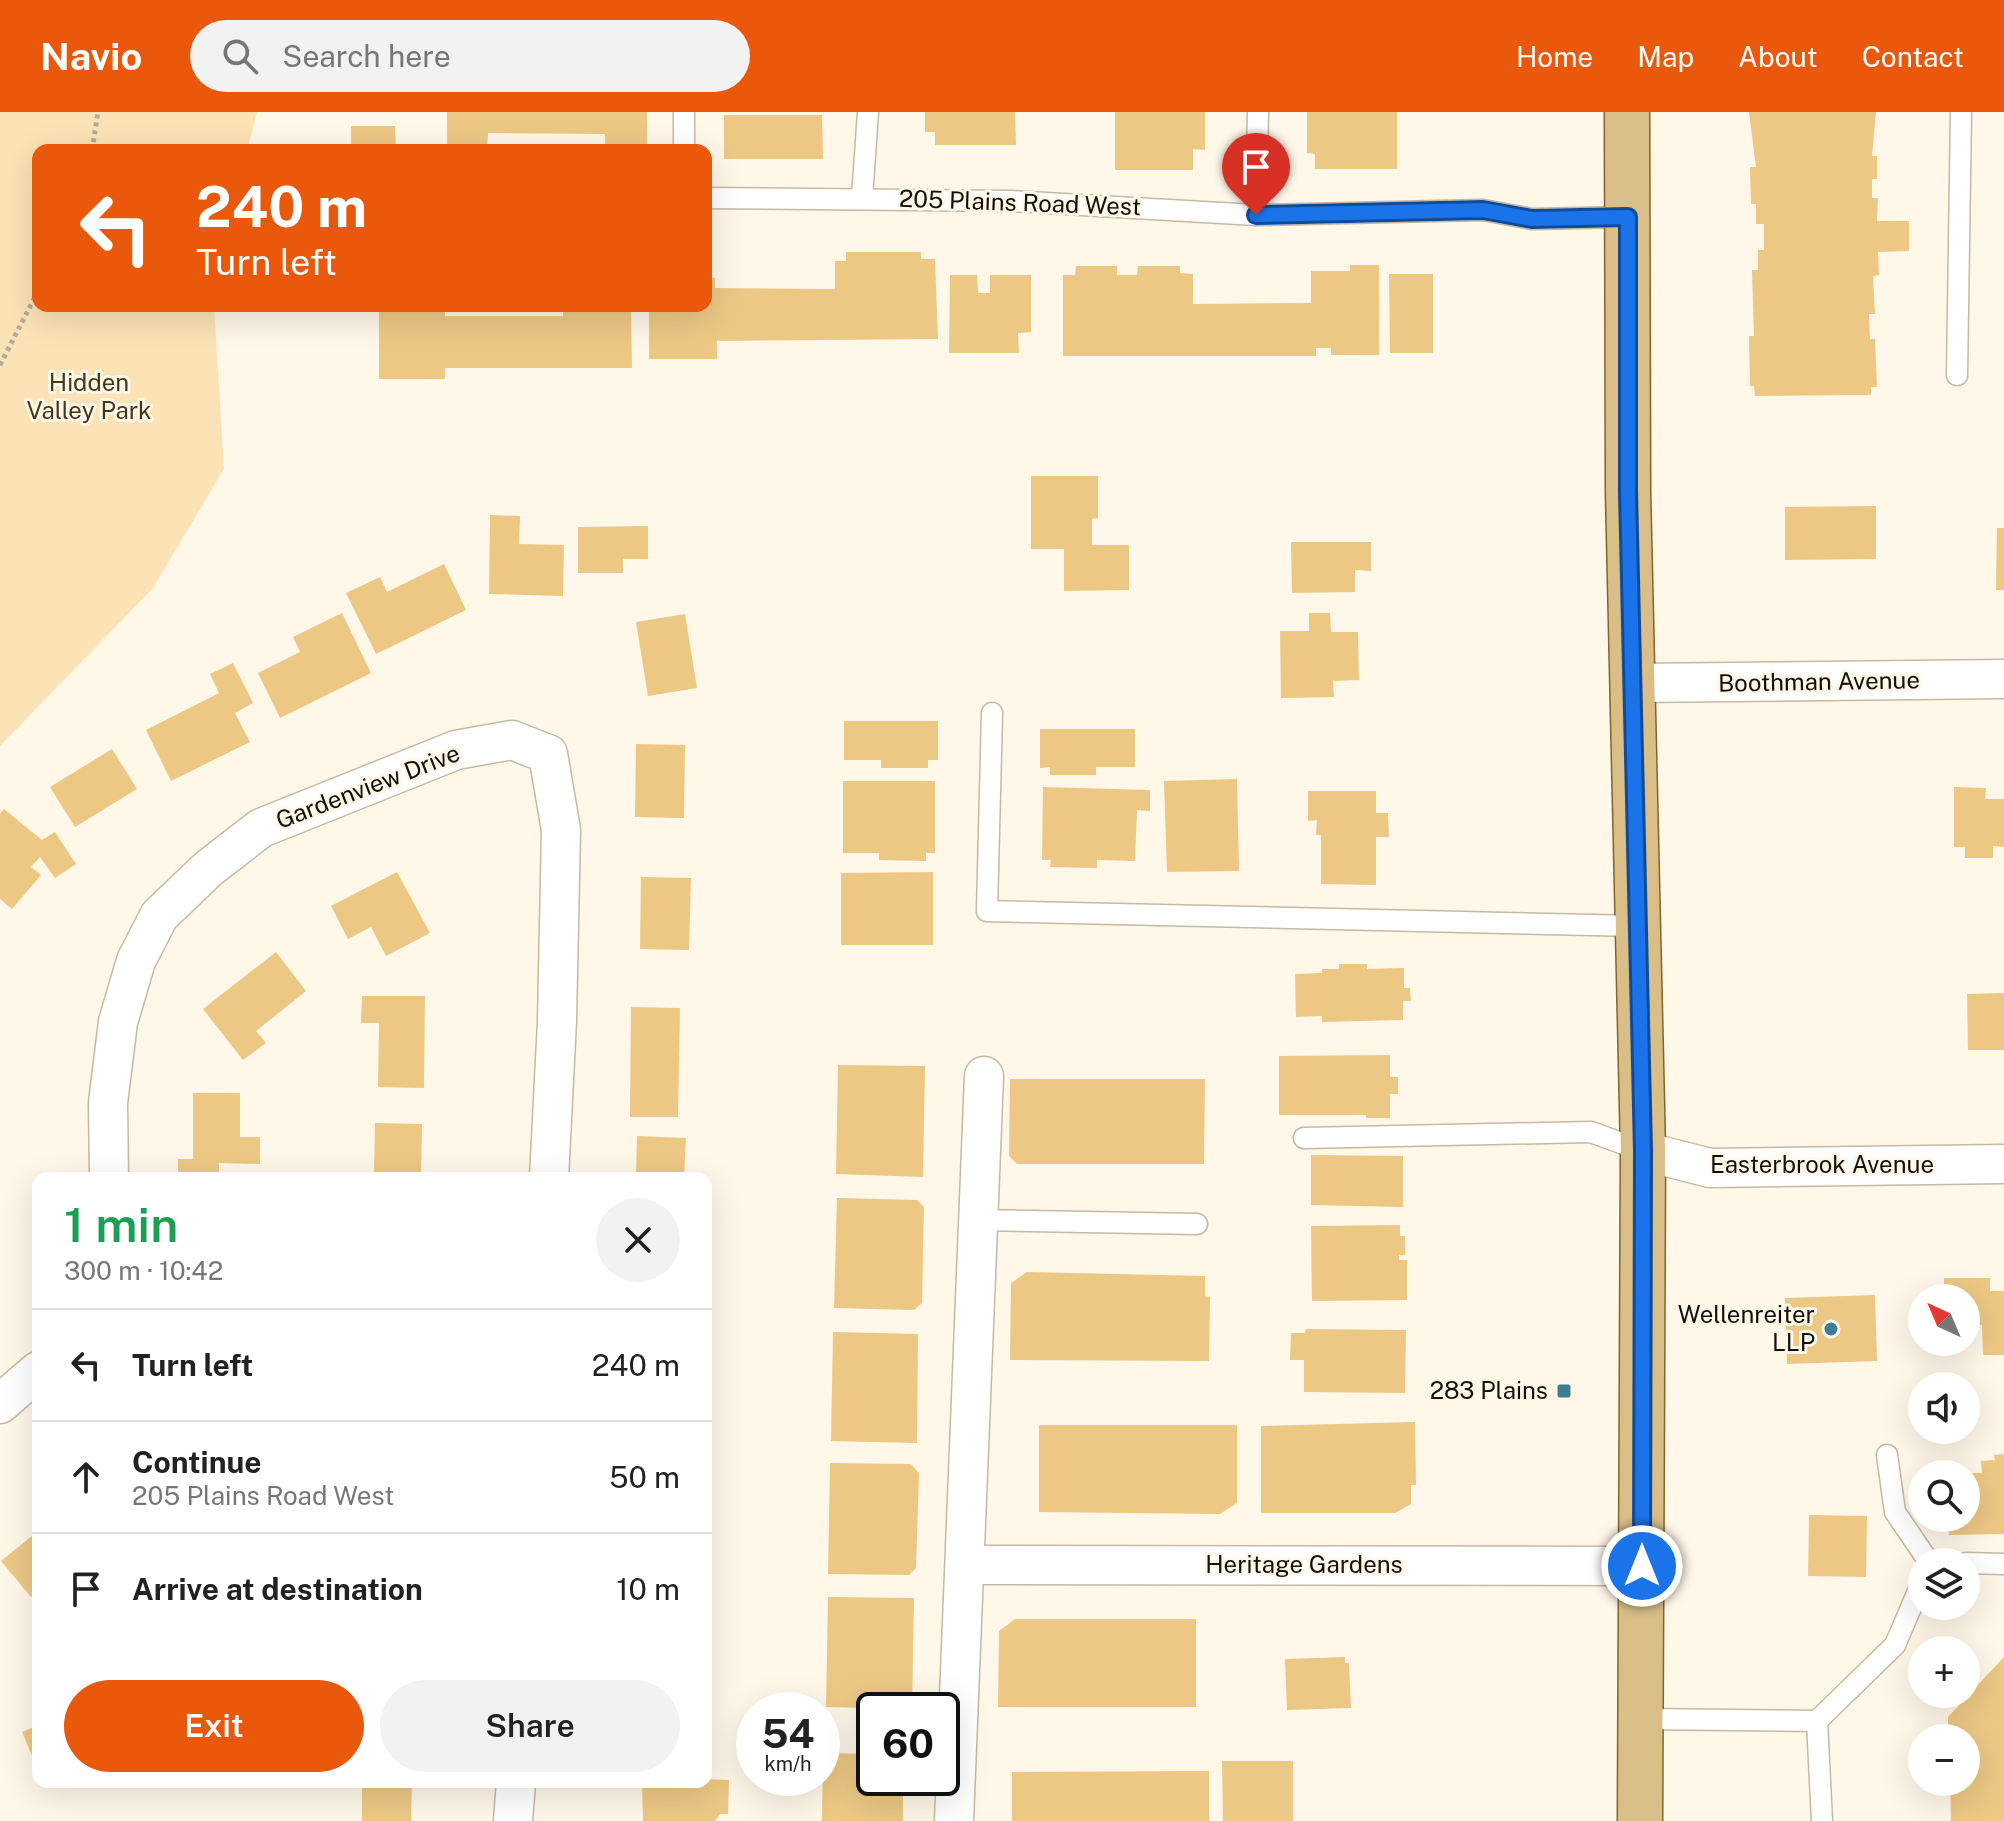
<!DOCTYPE html>
<meta charset="utf-8">
<style>
:root{--surface:#fff;--page:#f2f2f2;--text:#222;--muted:#767676;--line:#e0e0e0;--accent:#ea580c}
body{margin:0;font-family:"Public Sans",sans-serif;background:var(--page);color:var(--text);height:100vh;display:flex;flex-direction:column;font-size:30px;white-space:nowrap}
*{box-sizing:border-box;margin:0}
p{font-size:26px;color:var(--muted)}
.icon{flex:none;width:44px;height:44px;fill:none;stroke:currentColor;stroke-width:2;stroke-linecap:round;stroke-linejoin:round}
.map{position:relative;flex:1;overflow:hidden}
.details{position:absolute;left:32px;top:1060px;width:680px;height:616px;display:flex;flex-direction:column;background:var(--surface);border-radius:16px;box-shadow:0 8px 32px #0002}
.details>*{flex:none}
.top-card{position:absolute;left:32px;top:32px;width:680px;height:168px;border-radius:16px;box-shadow:0 8px 32px #0002;background:#ea580c;color:#fff;overflow:hidden}
.needle{width:52px;rotate:316deg}
.buttons{position:absolute;left:1908px;top:1172px;display:grid;gap:16px}
.buttons a{display:grid;place-items:center;width:72px;height:72px;border-radius:50%;background:var(--surface);box-shadow:0 8px 32px #0002;font-size:40px}
.speed{position:absolute;left:736px;top:1580px;display:flex;gap:16px;font-size:40px;font-weight:700;text-align:center}
.speed>*{display:grid;place-content:center;width:104px;height:104px;border-radius:50%;background:var(--surface);box-shadow:0 8px 32px #0002;line-height:1}
.speed small{font-size:20px;font-weight:400}
.speed .limit{border:4px solid #111;border-radius:12px;background:#fff;color:#111}
.pin{position:absolute;display:grid;place-items:center;width:68px;height:68px;color:#fff;margin:-82px -34px;border-radius:50% 50% 50% 0;rotate:-45deg;box-shadow:0 0 8px #0007}
.pin .icon{rotate:45deg}
.me{position:absolute;width:88px;margin:-44px;rotate:0deg;stroke-linejoin:round;filter:drop-shadow(0 0 6px #0008)}
.turn{display:flex;align-items:center;gap:28px;height:168px;padding:0 32px;font-size:36px}
.turn .icon{width:104px;height:104px;stroke-width:2.5}
.turn b{display:block;font-size:56px;line-height:68px}
.round{display:grid;place-items:center;flex:none;width:84px;height:84px;border-radius:42px;background:var(--page)}
.headline{display:flex;align-items:center;justify-content:space-between;height:136px;padding:0 32px}
h1{font-size:48px;font-weight:600;line-height:60px;color:#1e9e55}
.cta{display:flex;gap:16px;margin-top:auto;padding:16px 32px}
.cta a{flex:1;height:92px;border-radius:48px;background:var(--accent);color:#fff;font-size:32px;font-weight:600;line-height:92px;text-align:center}
.cta a+a{background:var(--page);color:var(--text)}
ul{padding:0;list-style:none}
li{display:flex;align-items:center;gap:24px;height:112px;padding:0 32px;border-top:2px solid var(--line)}
li div{flex:1}
li b{display:block;font-size:30px}
li em{font-style:normal}
header{display:flex;align-items:center;gap:48px;box-sizing:border-box;height:112px;padding:0 40px;background:var(--accent);color:#fff}
header strong{font-size:38px}
nav{display:flex;gap:44px;margin-inline-start:auto;font-size:28px}
.search{width:560px;height:72px;background:var(--page);display:flex;align-items:center;gap:20px;box-sizing:border-box;padding:0 28px;border-radius:44px;color:var(--muted);font-size:30px}
.map>svg:first-child{display:block}
.green{fill:#fce3b5}
.building{fill:#ecc884}
.lines{fill:none;stroke-linecap:round;stroke-linejoin:round}
.service-casing{stroke:#c6b9a2;stroke-width:23}
.minor-casing{stroke:#c6b9a2;stroke-width:41}
.primary-casing{stroke:#846527;stroke-width:47}
.path{stroke:#b2ac9f;stroke-width:5;stroke-dasharray:4 4;stroke-linecap:butt}
.service{stroke:#fff;stroke-width:20}
.minor{stroke:#fff;stroke-width:38}
.primary{stroke:#d9be87;stroke-width:44}
.route-casing{stroke:#114b97;stroke-width:20}
.route{stroke:#1a73e8;stroke-width:14}
.poi-dot{fill:#407d93;stroke:#fff7e8;stroke-width:3}
.labels{text-anchor:middle;stroke-width:6;stroke-linejoin:round;paint-order:stroke}
.street-label{font-size:24px;fill:#141008;stroke:#fff7e8}
.park-label{font-size:24px;fill:#463719;stroke:#fff7e8}
.poi-label{font-size:24px;fill:#141008;stroke:#fff7e8;text-anchor:end}
</style>
<header>
<strong>Navio</strong>
<div class="search"><svg class="icon" aria-label="search" viewBox="0 0 24 24"><circle cx="10" cy="10" r="6"/><path d="M15 15l6 6"/></svg>Search here</div>
<nav><a>Home</a><a>Map</a><a>About</a><a>Contact</a></nav>
</header>
<div class="map">
<svg width="2004" height="1709" viewBox="0 0 2004 1709">
<rect width="100%" height="100%" fill="#fff7e8"/>
<polygon class="green" points="0,0 257,0 247,38 38,38 38,194 214,194 224,357 153,476 0,634"/>
<g class="building">
<polygon points="447,0 647,0 647,38 605,38 605,22 488,21 487,38 447,38"/>
<polygon points="925,0 1015,0 1016,33 935,33 935,20 925,20"/>
<polygon points="1115,0 1205,0 1205,38 1193,37 1193,58 1115,58"/>
<polygon points="1307,0 1397,0 1397,57 1315,57 1315,42 1307,41"/>
<polygon points="1749,0 1876,0 1872,44 1877,44 1877,67 1872,67 1872,86 1878,86 1877,109 1909,109 1909,139 1878,140 1879,163 1873,164 1875,202 1869,202 1870,227 1875,227 1877,275 1871,275 1871,283 1755,284 1754,274 1750,274 1749,224 1754,224 1752,158 1758,158 1758,138 1764,138 1764,112 1756,112 1756,92 1751,92 1750,55 1756,55"/>
<polygon points="724,3 822,3 823,47 724,47"/>
<polygon points="351,14 395,14 396,38 351,38"/>
<polygon points="846,140 921,140 921,147 935,147 938,227 717,229 717,247 649,247 649,194 706,194 706,166 715,166 715,176 835,177 835,149 846,149"/>
<polygon points="1350,153 1379,153 1379,243 1331,243 1331,236 1316,236 1316,244 1063,244 1063,163 1075,163 1076,154 1117,154 1117,163 1137,163 1138,154 1180,154 1180,161 1193,162 1193,192 1311,191 1311,159 1350,159"/>
<polygon points="1389,162 1433,162 1433,241 1390,241"/>
<polygon points="950,163 977,163 978,181 990,181 990,163 1031,163 1031,220 1018,221 1019,241 949,241"/>
<polygon points="379,194 445,194 445,204 563,204 563,194 631,194 632,256 445,256 445,267 379,267"/>
<polygon points="1031,364 1098,364 1098,406 1092,407 1092,433 1129,433 1129,478 1064,479 1064,437 1031,437"/>
<polygon points="1876,394 1876,447 1785,448 1785,395"/>
<polygon points="490,403 520,404 519,432 564,433 563,484 489,482"/>
<polygon points="648,414 648,447 623,447 623,461 578,461 578,415"/>
<polygon points="1997,416 2004,416 2004,478 1996,478"/>
<polygon points="1291,430 1371,430 1371,459 1355,458 1355,480 1292,481"/>
<polygon points="444,452 466,498 376,542 346,481 380,465 387,480"/>
<polygon points="342,501 371,561 280,606 258,561 300,540 293,525"/>
<polygon points="1309,501 1330,501 1331,520 1358,520 1359,568 1333,569 1334,585 1281,586 1280,519 1309,519"/>
<polygon points="685,502 697,576 648,584 636,510"/>
<polygon points="233,551 253,591 235,601 250,630 171,669 146,618 219,581 210,562"/>
<polygon points="844,609 938,609 938,648 928,648 928,656 881,656 881,648 844,648"/>
<polygon points="1040,617 1135,617 1135,655 1096,655 1096,663 1050,663 1050,655 1040,656"/>
<polygon points="636,632 685,633 684,706 635,705"/>
<polygon points="112,637 137,677 75,715 50,675"/>
<polygon points="1237,667 1239,759 1167,760 1164,669"/>
<polygon points="843,669 935,669 935,741 926,741 926,749 879,748 879,741 843,741"/>
<polygon points="1043,675 1150,678 1150,699 1137,698 1135,749 1097,748 1097,756 1050,755 1051,748 1042,748"/>
<polygon points="1954,675 1986,676 1985,687 2004,687 2004,735 1993,734 1993,746 1965,746 1965,735 1954,735"/>
<polygon points="1308,679 1376,679 1376,701 1388,701 1389,725 1376,725 1376,773 1321,772 1321,723 1316,723 1317,708 1308,709"/>
<polygon points="4,697 42,728 55,720 76,752 55,766 40,745 31,755 41,763 12,797 0,787 0,702"/>
<polygon points="397,760 430,821 386,844 371,815 348,827 331,794"/>
<polygon points="933,760 933,833 841,833 841,761"/>
<polygon points="641,765 691,766 689,838 640,837"/>
<polygon points="276,840 306,879 256,919 266,931 243,948 203,897"/>
<polygon points="1339,852 1367,852 1367,857 1404,856 1404,876 1410,876 1411,889 1403,889 1403,908 1322,910 1322,904 1296,905 1295,862 1322,861 1322,857 1339,857"/>
<polygon points="2004,881 2004,938 1968,938 1967,882"/>
<polygon points="362,884 425,884 424,976 378,975 379,911 361,911"/>
<polygon points="631,895 680,896 678,1005 630,1005"/>
<polygon points="1390,943 1390,965 1398,965 1398,982 1390,982 1390,1006 1366,1006 1366,1003 1279,1003 1279,944"/>
<polygon points="838,953 925,954 923,1065 836,1062"/>
<polygon points="1010,967 1205,967 1204,1052 1017,1052 1009,1044"/>
<polygon points="193,981 240,981 240,1025 260,1025 260,1052 219,1051 219,1066 178,1066 178,1047 193,1047"/>
<polygon points="375,1011 422,1012 421,1066 374,1066"/>
<polygon points="637,1024 686,1026 684,1066 636,1066"/>
<polygon points="1311,1043 1403,1044 1403,1095 1311,1093"/>
<polygon points="837,1086 917,1088 924,1095 922,1191 914,1198 834,1196"/>
<polygon points="1400,1113 1400,1124 1405,1124 1405,1143 1399,1143 1399,1148 1407,1148 1407,1188 1312,1189 1311,1114"/>
<polygon points="1027,1160 1205,1164 1205,1184 1210,1185 1209,1249 1010,1248 1011,1171"/>
<polygon points="1944,1166 1990,1166 1990,1179 2004,1179 2004,1243 1983,1243 1982,1213 1966,1213 1966,1186 1944,1186"/>
<polygon points="1875,1183 1877,1249 1787,1252 1785,1186"/>
<polygon points="1306,1217 1406,1218 1405,1281 1304,1280 1304,1248 1290,1248 1291,1221 1305,1221"/>
<polygon points="833,1220 918,1222 917,1331 831,1329"/>
<polygon points="1415,1310 1416,1373 1411,1373 1411,1392 1395,1401 1261,1401 1261,1314"/>
<polygon points="1039,1313 1237,1313 1237,1391 1220,1402 1039,1400"/>
<polygon points="2004,1342 2004,1422 1949,1423 1948,1406 1966,1406 1966,1361 1982,1361 1981,1349 1995,1348 1994,1343"/>
<polygon points="830,1351 911,1352 919,1361 916,1456 909,1463 828,1462"/>
<polygon points="1809,1403 1867,1404 1866,1465 1808,1464"/>
<polygon points="38,1419 38,1479 31,1485 1,1449"/>
<polygon points="828,1485 914,1486 912,1597 826,1595"/>
<polygon points="1015,1507 1196,1507 1196,1595 998,1595 999,1519"/>
<polygon points="1345,1545 1345,1551 1349,1551 1351,1596 1287,1598 1285,1547"/>
<polygon points="2004,1545 2004,1709 1951,1709 1950,1670 1966,1670 1966,1626 1948,1626 1948,1605"/>
<polygon points="38,1613 38,1658 22,1620"/>
<polygon points="823,1641 874,1642 874,1666 903,1666 903,1709 822,1709"/>
<polygon points="1222,1649 1293,1649 1293,1709 1223,1709"/>
<polygon points="1209,1659 1209,1709 1012,1709 1012,1660"/>
<polygon points="706,1667 729,1668 728,1702 720,1702 715,1709 643,1709 642,1670"/>
<polygon points="216,1670 257,1670 257,1674 216,1675"/>
<polygon points="362,1670 412,1670 411,1709 362,1709"/>
</g>
<g class="lines">
<g class="service-casing">
<g id="service">
<polyline points="684,38 684,0"/>
<polyline points="706,86 1011,89 1256,103 1483,98 1532,107 1628,105"/>
<polyline points="862,86 868,0"/>
<polyline points="1256,103 1258,0"/>
<polyline points="1957,263 1961,0"/>
<polyline points="992,601 987,799 1636,814"/>
<polyline points="1304,1026 1591,1020 1643,1039"/>
<polyline points="979,1108 1197,1112"/>
<polyline points="1887,1343 1895,1400 1929,1450"/>
<polyline points="1966,1451 2004,1452"/>
<polyline points="1642,1607 1817,1609 1895,1533 1922,1470"/>
<polyline points="1817,1609 1822,1709"/>
</g>
</g>
<g class="minor-casing">
<g id="minor">
<polyline points="1635,571 2004,567"/>
<polyline points="1643,1039 1710,1056 2004,1052"/>
<polyline points="109,1066 108,991 118,910 136,849 159,804 208,757 261,716 456,638 512,628 548,642 561,718 557,909 549,1066"/>
<polyline points="0,1292 38,1259"/>
<polyline points="966,1453 1642,1454"/>
<polyline points="513,1709 516,1670"/>
<polyline points="954,1709 984,964"/>
</g>
</g>
<g class="primary-casing">
<polyline id="primary" points="1627,0 1628,379 1643,1039 1640,1709"/>
</g>
<g class="path">
<polyline points="92,38 98,0"/>
<polyline points="0,253 38,179"/>
</g>
<use href="#service" class="service"/>
<use href="#minor" class="minor"/>
<use href="#primary" class="primary"/>
</g>
<g class="lines">
<g class="route-casing">
<polyline id="route" points="1256,103 1483,98 1532,107 1628,105 1628,379 1643,1039 1642,1454"/>
</g>
<use href="#route" class="route"/>
</g>
<g class="poi-dot">
<circle cx="1831" cy="1217" r="8"/>
<rect x="1556" y="1271" width="16" height="16" rx="4"/>
</g>
<g class="labels">
<g class="street-label">
<text transform="translate(1020 91) rotate(2)" y="8">205 Plains Road West</text>
<text transform="translate(1819 570) rotate(-1)" y="8">Boothman Avenue</text>
<text transform="translate(368 675) rotate(-21)" y="8">Gardenview Drive</text>
<text x="1822" y="1061">Easterbrook Avenue</text>
<text x="1304" y="1461">Heritage Gardens</text>
</g>
<g class="park-label">
<text x="89" y="279">Hidden<tspan x="89" dy="28">Valley Park</tspan></text>
</g>
<g class="poi-label">
<text x="1815" y="1211">Wellenreiter<tspan x="1815" dy="28">LLP</tspan></text>
<text x="1548" y="1287">283 Plains</text>
</g>
</g>
</svg>
<div class="buttons">
<a><svg class="needle" viewBox="-14 -14 28 28"><path d="M0-13l5 13h-10z" fill="#e53935"/><path d="M0 13l5-13h-10z" fill="#767676"/></svg></a>
<a><svg class="icon" aria-label="sound" viewBox="0 0 24 24"><path d="M4 9h4l5-4v14l-5-4H4zM17 9q2 3 0 6"/></svg></a>
<a><svg class="icon" aria-label="search" viewBox="0 0 24 24"><circle cx="10" cy="10" r="6"/><path d="M15 15l6 6"/></svg></a>
<a><svg class="icon" aria-label="layers" viewBox="0 0 24 24"><path d="M12 4l9 5-9 5-9-5zM3 14l9 5 9-5"/></svg></a>
<a>+</a>
<a>−</a>
</div>
<div class="speed"><div>54<small>km/h</small></div><div class="limit">60</div></div>
<div class="pin" style="left:1256px;top:103px;background:#d93025"><svg class="icon" aria-label="arrive" viewBox="0 0 24 24"><path d="M6 21V4h12l-3 4 3 4H6"/></svg></div>
<svg class="me" style="left:1642px;top:1454px" viewBox="-20 -20 40 40"><circle r="17" fill="#1a73e8" stroke="#fff" stroke-width="3"/><path d="M0-11L8 9 0 5-8 9z" fill="#fff"/></svg>
<div class="top-card">
<div class="turn"><svg class="icon" aria-label="left" viewBox="0 0 24 24"><path d="M17 20v-9H6M10 6l-5 5 5 5"/></svg><div><b>240 m</b>Turn left</div></div>
</div>
<section class="details">
<div class="headline"><div><h1>1 min</h1><p>300 m · 10:42</p></div><a class="round"><svg class="icon" aria-label="close" viewBox="0 0 24 24"><path d="M6 6l12 12M18 6L6 18"/></svg></a></div>
<ul>
<li><svg class="icon" aria-label="left" viewBox="0 0 24 24"><path d="M17 20v-9H6M10 6l-5 5 5 5"/></svg><div><b>Turn left</b></div><em>240 m</em></li>
<li><svg class="icon" aria-label="ahead" viewBox="0 0 24 24"><path d="M12 20V5M6 11l6-6 6 6"/></svg><div><b>Continue</b><p>205 Plains Road West</p></div><em>50 m</em></li>
<li><svg class="icon" aria-label="arrive" viewBox="0 0 24 24"><path d="M6 21V4h12l-3 4 3 4H6"/></svg><div><b>Arrive at destination</b></div><em>10 m</em></li>
</ul>
<div class="cta"><a>Exit</a><a>Share</a></div>
</section>
</div>
